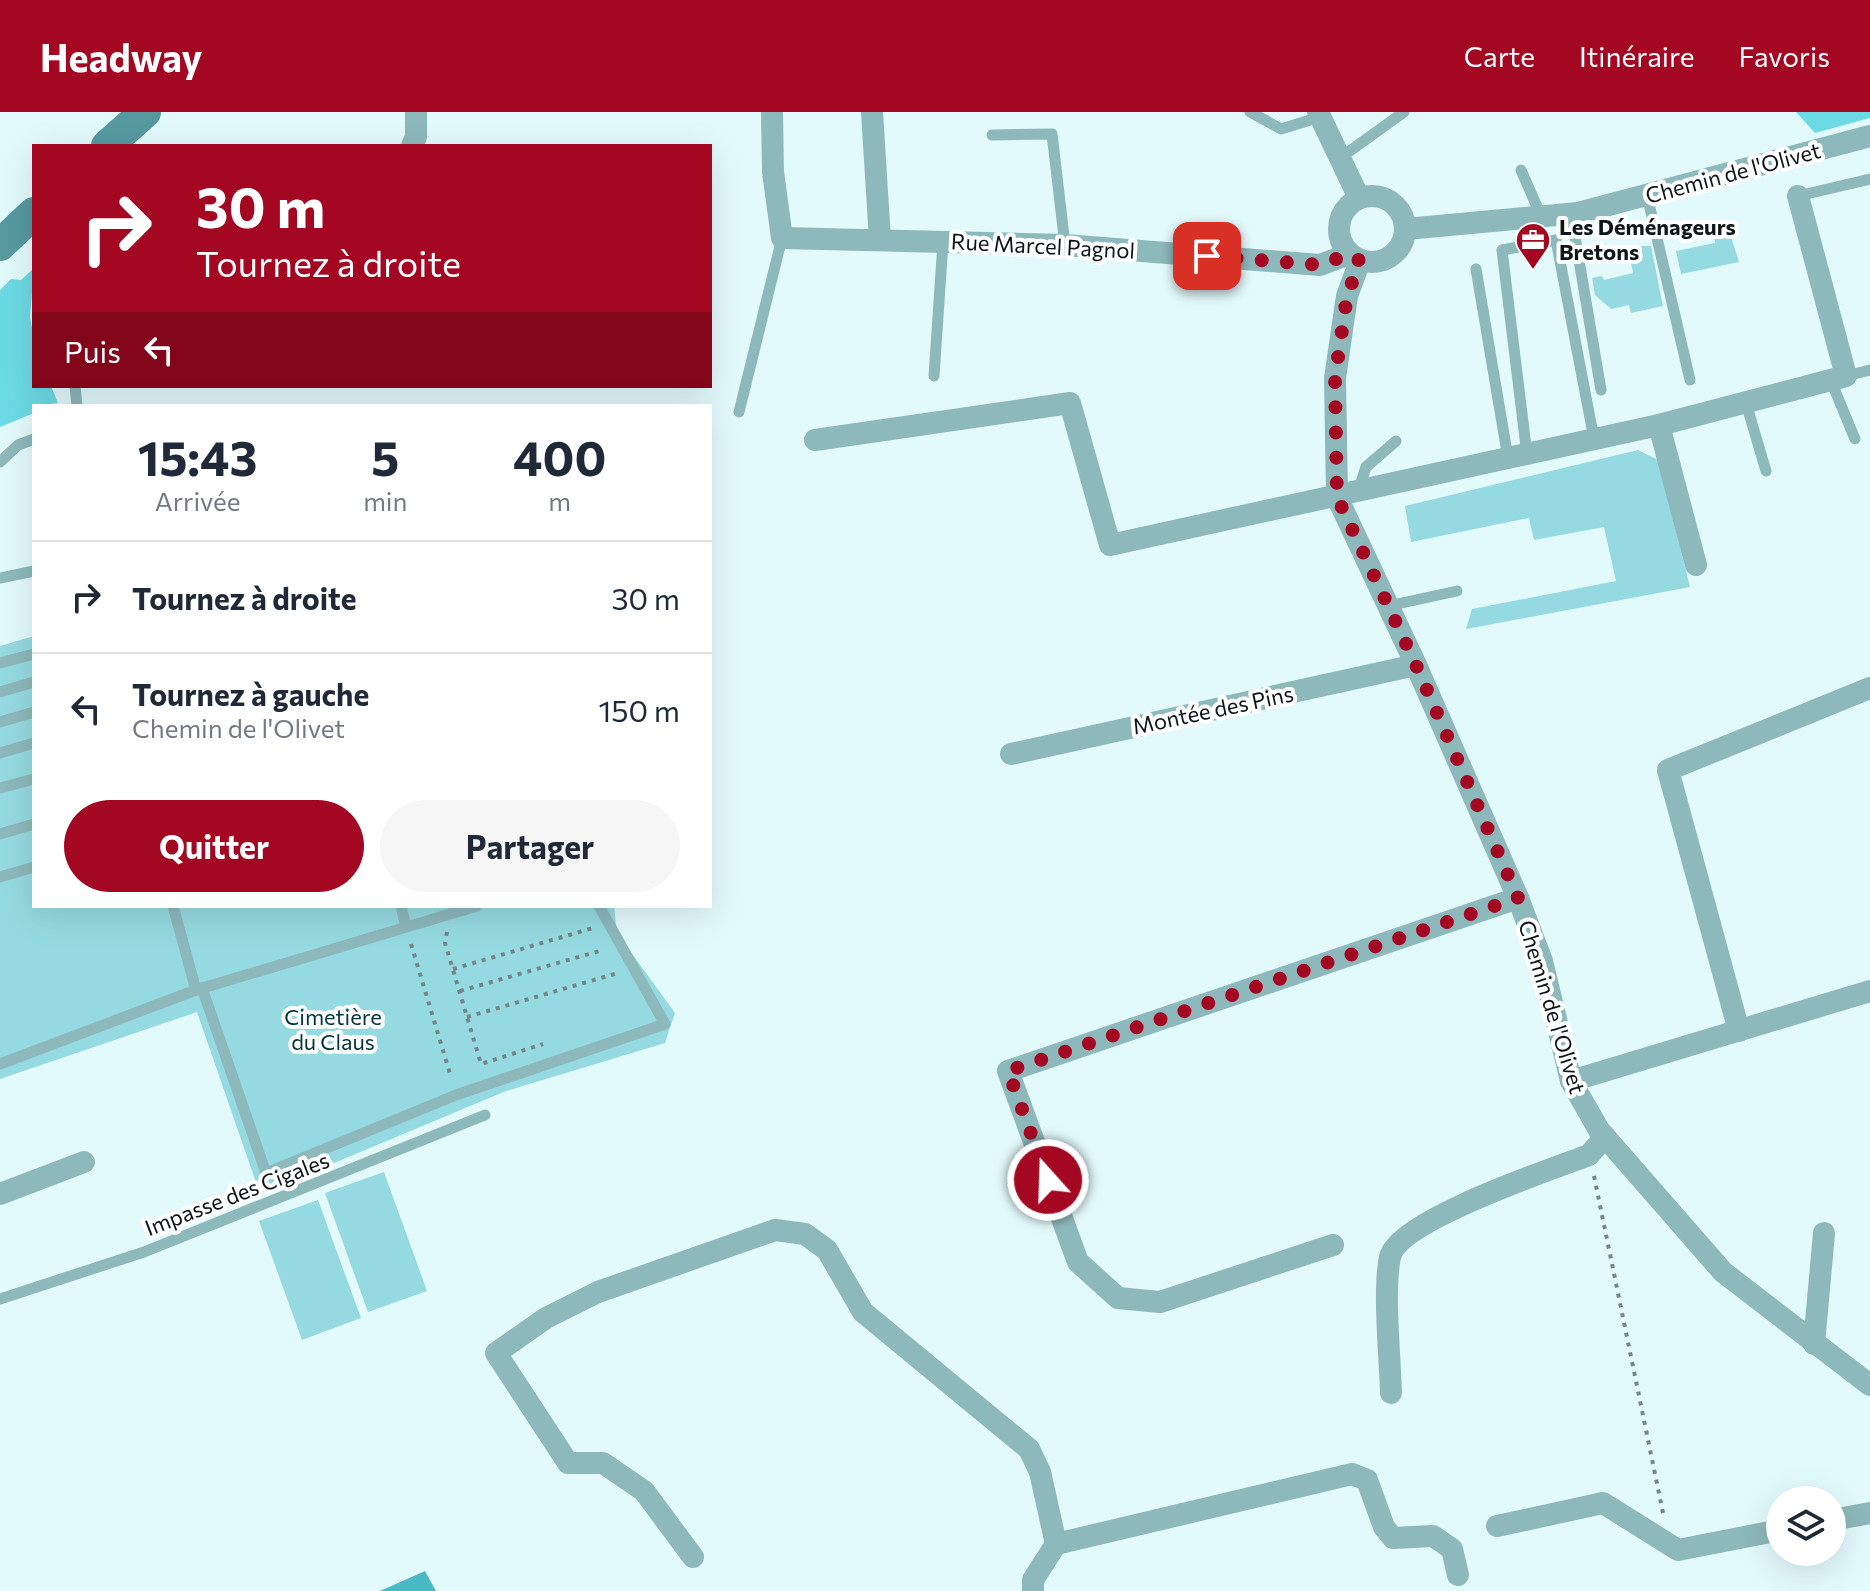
<!DOCTYPE html>
<html lang="fr">
<meta charset="utf-8">
<style>
:root{--surface:#fff;--page:#f6f6f7;--text:#1f2937;--muted:#747a83;--line:#e0e1e3;--accent:#a30721}
body{margin:0;font-family:Commissioner,sans-serif;background:var(--page);color:var(--text);height:100vh;display:flex;flex-direction:column;font-size:30px;white-space:nowrap}
*{box-sizing:border-box;margin:0}
p{font-size:26px;color:var(--muted)}
.icon{flex:none;width:44px;height:44px;fill:none;stroke:currentColor;stroke-width:2;stroke-linecap:round;stroke-linejoin:round}
.map{position:relative;flex:1;overflow:hidden}
.sheet{position:absolute;left:32px;top:292px;width:680px;height:504px;display:flex;flex-direction:column;background:var(--surface);border-radius:0px;box-shadow:0 8px 32px #0002}
.sheet>*{flex:none}
.top-card{position:absolute;left:32px;top:32px;width:680px;height:244px;border-radius:0px;box-shadow:0 8px 32px #0002;background:#a30721;color:#fff;overflow:hidden}
.buttons{position:absolute;left:1766px;top:1374px;display:grid;gap:16px}
.buttons a{display:grid;place-items:center;width:80px;height:80px;border-radius:50%;background:var(--surface);box-shadow:0 8px 32px #0002;font-size:40px}
.pin{position:absolute;display:grid;place-items:center;width:68px;height:68px;color:#fff;margin:-34px;border-radius:16px;box-shadow:0 4px 12px #0006}
.me{position:absolute;width:88px;margin:-44px;rotate:340deg;stroke-linejoin:round;filter:drop-shadow(0 0 6px #0008)}
.turn{display:flex;align-items:center;gap:28px;height:168px;padding:0 32px;font-size:36px}
.turn .icon{width:104px;height:104px;stroke-width:2.5}
.turn b{display:block;font-size:56px;line-height:68px}
.then{display:flex;align-items:center;height:76px;padding:0 32px;background:#0003;gap:16px;font-size:30px}
.eta{display:flex;justify-content:space-evenly;align-items:center;height:136px;text-align:center}
.eta b{font-size:48px;font-weight:700;line-height:56px}
.action{display:flex;gap:16px;margin-top:auto;padding:16px 32px}
.action a{flex:1;height:92px;border-radius:48px;background:var(--accent);color:#fff;font-size:32px;font-weight:700;line-height:92px;text-align:center}
.action a+a{background:var(--page);color:var(--text)}
ul{padding:0;list-style:none}
li{display:flex;align-items:center;gap:24px;height:112px;padding:0 32px;border-top:2px solid var(--line)}
li div{flex:1}
li b{display:block;font-size:30px}
li em{font-style:normal}
header{display:flex;align-items:center;gap:48px;box-sizing:border-box;height:112px;padding:0 40px;background:var(--accent);color:#fff}
header strong{font-size:38px}
nav{display:flex;gap:44px;margin-inline-start:auto;font-size:28px}
.map>svg:first-child{display:block}
.green{fill:#95dae0}
.forest{fill:#6cdae4}
.water{fill:#49bac4}
.lines{fill:none;stroke-linecap:round;stroke-linejoin:round}
.path{stroke:#768586;stroke-width:4;stroke-dasharray:4 6;stroke-linecap:butt}
.lane{stroke:#8db8bc;stroke-width:11}
.street{stroke:#8db8bc;stroke-width:22}
.secondary{stroke:#56999f;stroke-width:32}
.route{stroke:#a30721;stroke-width:14;stroke-dasharray:0 25.2}
.labels{text-anchor:middle;stroke-width:8;stroke-linejoin:round;paint-order:stroke}
.street-label{font-size:22px;fill:#0d1516;stroke:#fff}
.poi-label{font-size:22px;font-weight:bold;fill:#0d1516;stroke:#fff;text-anchor:start}
.park-label{font-size:22px;fill:#00373c;stroke:#fff}
</style>
<header>
<strong>Headway</strong>
<nav><a>Carte</a><a>Itinéraire</a><a>Favoris</a></nav>
</header>
<div class="map">
<svg width="1870" height="1479" viewBox="0 0 1870 1479">
<rect width="100%" height="100%" fill="#e3fafc"/>
<g class="green">
<polygon points="1729,118 1739,150 1681,162 1676,139 1715,131 1714,122"/>
<polygon points="1641,134 1651,134 1663,194 1631,201 1629,193 1611,197 1595,183 1592,166 1602,164 1604,168 1633,161 1630,145 1642,140"/>
<polygon points="1638,338 1658,348 1690,475 1466,517 1472,497 1616,469 1604,415 1534,428 1529,406 1411,430 1405,394"/>
<polygon points="34,524 34,794 614,794 617,821 675,901 665,931 506,979 260,1082 197,900 0,967 0,534"/>
<polygon points="384,1060 427,1179 368,1200 325,1081"/>
<polygon points="318,1088 361,1206 302,1228 259,1109"/>
</g>
<g class="forest">
<polygon points="1796,0 1870,0 1870,6 1815,21"/>
<polygon points="34,156 30,205 34,227 34,274 51,274 58,291 34,294 34,301 0,315 0,178 11,167 21,168"/>
</g>
<polygon class="water" points="425,1459 436,1479 380,1479"/>
<g class="lines">
<g class="path">
<polyline points="447,820 445,831 481,952 543,932"/>
<polyline points="411,832 451,965"/>
<polyline points="453,857 593,816"/>
<polyline points="460,879 603,838"/>
<polyline points="467,905 618,861"/>
<polyline points="1594,1064 1663,1401"/>
</g>
<g class="lane">
<polyline points="1250,0 1281,17 1320,5"/>
<polyline points="992,23 1052,22 1065,133"/>
<polyline points="1340,46 1404,0"/>
<polyline points="1521,58 1541,104"/>
<polyline points="1647,83 1690,268"/>
<polyline points="1798,84 1870,67"/>
<polyline points="1571,101 1601,278"/>
<polyline points="1476,157 1508,346"/>
<polyline points="934,264 943,130"/>
<polyline points="1846,264 1870,258"/>
<polyline points="1831,269 1855,327"/>
<polyline points="75,274 77,294"/>
<polyline points="1746,291 1766,359"/>
<polyline points="739,300 782,126"/>
<polyline points="1527,343 1502,138 1556,128 1594,327"/>
<polyline points="0,350 18,333 34,327"/>
<polyline points="1358,380 1366,355 1396,329"/>
<polyline points="0,466 34,459"/>
<polyline points="1388,494 1457,479"/>
<polyline points="0,551 34,542"/>
<polyline points="0,580 34,570"/>
<polyline points="0,610 34,600"/>
<polyline points="0,641 34,631"/>
<polyline points="0,676 34,667"/>
<polyline points="0,722 34,712"/>
<polyline points="0,765 34,755"/>
<polyline points="173,794 196,878 477,794"/>
<polyline points="401,794 406,815"/>
<polyline points="202,876 266,1061 456,983 665,912 599,794"/>
<polyline points="0,952 196,878"/>
<polyline points="0,1187 144,1140 485,1003"/>
</g>
<g class="street">
<polyline points="772,0 773,60 782,126 1065,133 1320,153 1349,142"/>
<polyline points="872,0 880,128"/>
<polyline points="1318,0 1359,86"/>
<polyline points="412,34 416,25 416,0"/>
<circle cx="1372" cy="117" r="33"/>
<polyline points="1406,117 1578,101 1870,24"/>
<polyline points="1360,149 1347,184 1335,266 1337,385 1416,553 1518,786 1542,849 1571,969 1599,1018 1723,1160 1870,1273"/>
<polyline points="1659,313 1696,453"/>
<polyline points="815,328 1070,291 1110,433 1659,313 1846,264 1798,84"/>
<polyline points="1011,642 1416,553"/>
<polyline points="1739,919 1668,658 1870,576"/>
<polyline points="1571,969 1870,879"/>
<polyline points="0,1082 84,1050"/>
<polyline points="1333,1133 1160,1190 1118,1186 1078,1150 1008,959 1518,786"/>
<polyline points="1814,1232 1824,1121"/>
<path d="M 1391,1281 C 1390,1245 1383,1178 1390,1145 C 1399,1108 1552,1057 1589,1043 L 1605,1025"/>
<polyline points="1832,1408 1870,1401"/>
<polyline points="1497,1414 1603,1391 1678,1438 1780,1418"/>
<polyline points="1056,1432 1352,1362 1367,1368 1384,1415 1393,1426 1433,1424 1452,1437 1458,1463"/>
<polyline points="693,1445 644,1379 603,1351 568,1351 496,1241 546,1206 598,1180 775,1118 805,1122 827,1138 863,1200 1029,1337 1040,1360 1056,1432 1033,1468 1033,1479"/>
</g>
<g class="secondary">
<polyline points="107,34 145,0"/>
<polyline points="0,133 34,101"/>
</g>
</g>
<g class="lines">
<polyline class="route" points="1048,1068 1008,959 1518,786 1416,553 1337,385 1335,266 1347,184 1360,149 1349,142 1320,153 1207,144"/>
</g>
<defs>
<g id="office-pin" transform="scale(1.8)"><path d="M0 17L-7.5 6A9.5 9.5 0 1 1 7.5 6Z" fill="#a30721" stroke="#fff"/><path d="M-6-3h4V-5.5h4V-3h4V5H-6ZM-1-4.5V-3h2v-1.5ZM-6 0V1H6V0Z" fill="#fff"/></g>
</defs>
<g fill-rule="evenodd">
<use href="#office-pin" x="1533" y="128"/>
</g>
<g class="labels">
<g class="street-label">
<text transform="translate(1733 61) rotate(-15)" y="8">Chemin de l'Olivet</text>
<text transform="translate(1043 134) rotate(3)" y="8">Rue Marcel Pagnol</text>
<text transform="translate(1213 598) rotate(-12)" y="8">Montée des Pins</text>
<text transform="translate(1552 895) rotate(73)" y="8">Chemin de l'Olivet</text>
<text transform="translate(237 1082) rotate(-21)" y="8">Impasse des Cigales</text>
</g>
<g class="poi-label">
<text x="1559" y="123">Les Déménageurs<tspan x="1559" dy="25">Bretons</tspan></text>
</g>
<g class="park-label">
<text x="333" y="913">Cimetière<tspan x="333" dy="25">du Claus</tspan></text>
</g>
</g>
</svg>
<div class="buttons">
<a><svg class="icon" aria-label="layers" viewBox="0 0 24 24"><path d="M12 4l9 5-9 5-9-5zM3 14l9 5 9-5"/></svg></a>
</div>
<div class="pin" style="left:1207px;top:144px;background:#d93025"><svg class="icon" aria-label="arrive" viewBox="0 0 24 24"><path d="M6 21V4h12l-3 4 3 4H6"/></svg></div>
<svg class="me" style="left:1048px;top:1068px" viewBox="-20 -20 40 40"><circle r="17" fill="#a30721" stroke="#fff" stroke-width="3"/><path d="M0-11L8 9 0 5-8 9z" fill="#fff"/></svg>
<div class="top-card">
<div class="turn"><svg class="icon" aria-label="right" viewBox="0 0 24 24"><path d="M7 20v-9h11M14 6l5 5-5 5"/></svg><div><b>30 m</b>Tournez à droite</div></div>
<div class="then">Puis<svg class="icon" aria-label="left" viewBox="0 0 24 24"><path d="M17 20v-9H6M10 6l-5 5 5 5"/></svg></div>
</div>
<section class="sheet">
<div class="eta">
<div><b>15:43</b><p>Arrivée</p></div>
<div><b>5</b><p>min</p></div>
<div><b>400</b><p>m</p></div>
</div>
<ul>
<li><svg class="icon" aria-label="right" viewBox="0 0 24 24"><path d="M7 20v-9h11M14 6l5 5-5 5"/></svg><div><b>Tournez à droite</b></div><em>30 m</em></li>
<li><svg class="icon" aria-label="left" viewBox="0 0 24 24"><path d="M17 20v-9H6M10 6l-5 5 5 5"/></svg><div><b>Tournez à gauche</b><p>Chemin de l'Olivet</p></div><em>150 m</em></li>
</ul>
<div class="action"><a>Quitter</a><a>Partager</a></div>
</section>
</div>
